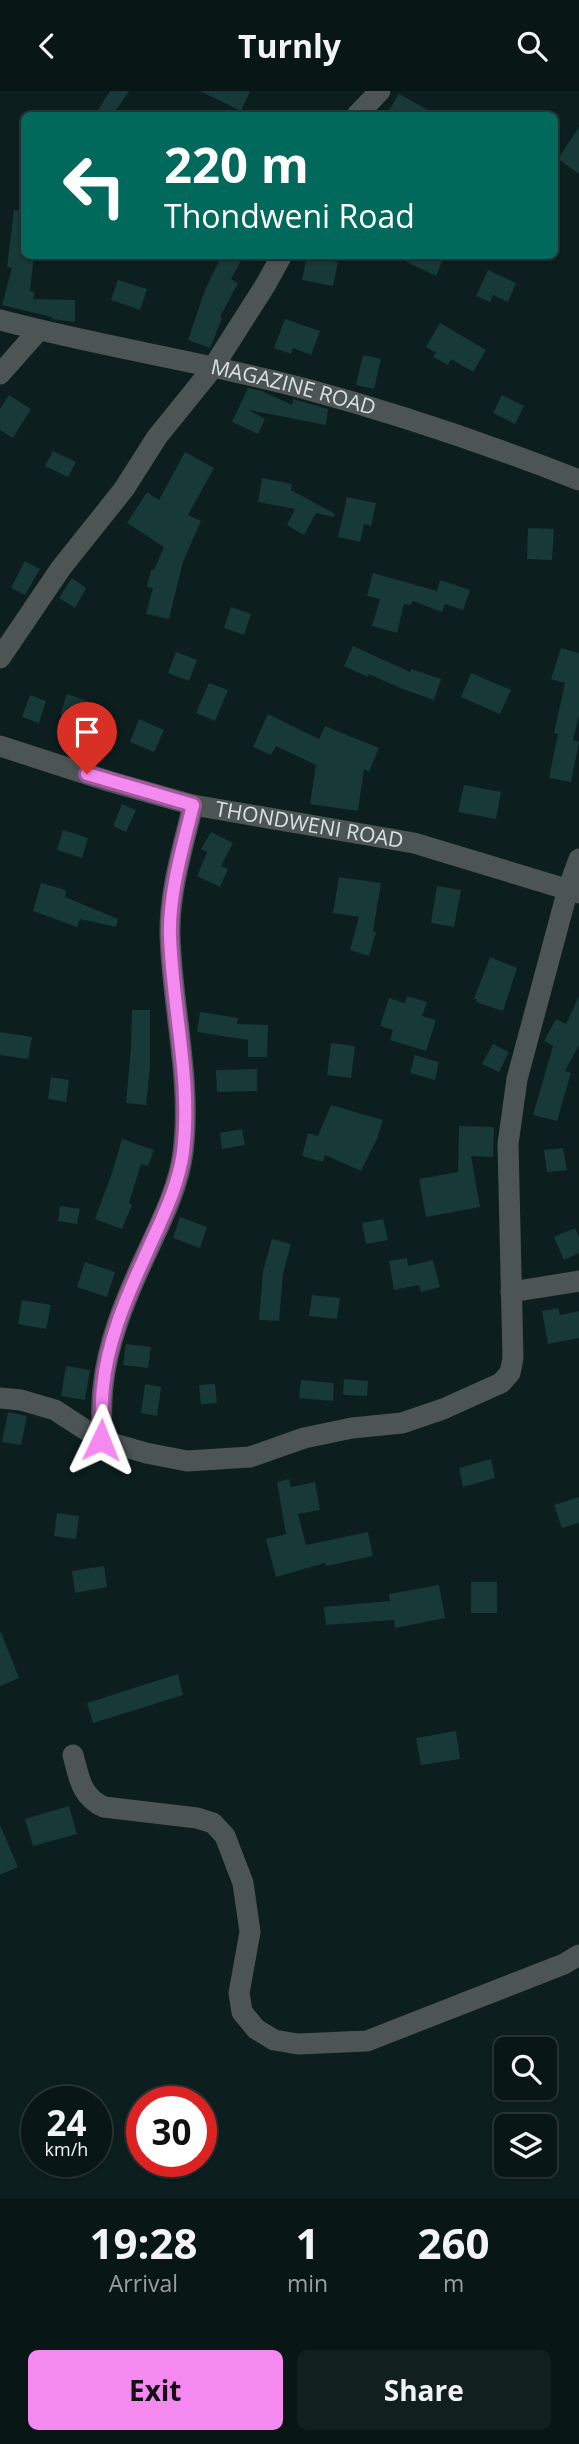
<!DOCTYPE html>
<style>
:root{--surface:#091616;--page:#121f1f;--text:#f1f3f6;--muted:#999fa1;--line:#293535;--accent:#f489f0}
body{margin:0;font-family:"Open Sans",sans-serif;background:var(--page);color:var(--text);height:100vh;display:flex;flex-direction:column;font-size:26px;white-space:nowrap}
*{box-sizing:border-box;margin:0}
p{font-size:23px;color:var(--muted)}
.icon{flex:none;width:38px;height:38px;fill:none;stroke:currentColor;stroke-width:2;stroke-linecap:round;stroke-linejoin:round}
.map{position:relative;height:2108px;overflow:hidden}
.sheet{display:flex;flex-direction:column;background:var(--surface);flex:1}
.sheet>*{flex:none}
.top-card{position:absolute;left:21px;top:21px;width:537px;height:147px;border-radius:10px;box-shadow:0 2px 5px #0004,0 0 0 2px var(--line);background:#00695c;color:#fff;overflow:hidden}
.tools{position:absolute;left:494px;top:1946px;display:grid;gap:14px}
.tools a{display:grid;place-items:center;width:63px;height:63px;border-radius:10px;background:var(--surface);box-shadow:0 2px 5px #0004,0 0 0 2px var(--line);font-size:35px}
.speed{position:absolute;left:21px;top:1995px;display:flex;gap:14px;font-size:35px;font-weight:700;text-align:center}
.speed>*{display:grid;place-content:center;width:91px;height:91px;border-radius:50%;background:var(--surface);box-shadow:0 2px 5px #0004,0 0 0 2px var(--line);line-height:1}
.speed small{font-size:18px;font-weight:400}
.speed .limit{border:10px solid #d22;background:#fff;color:#111}
.pin{position:absolute;display:grid;place-items:center;width:60px;height:60px;color:#fff;margin:-72px -30px;border-radius:50% 50% 50% 0;rotate:-45deg;box-shadow:0 0 7px #0007}
.pin .icon{rotate:45deg}
.me{position:absolute;width:77px;margin:-38px;rotate:2deg;stroke-linejoin:round;filter:drop-shadow(0 0 5px #0008)}
.turn{display:flex;align-items:center;gap:24px;height:147px;padding:0 28px;font-size:32px}
.turn .icon{width:91px;height:91px;stroke-width:2.5}
.turn b{display:block;font-size:49px;line-height:60px}
.eta{display:flex;justify-content:space-evenly;align-items:center;height:119px;text-align:center}
.eta b{font-size:42px;font-weight:700;line-height:49px}
.button{display:flex;gap:14px;margin-top:auto;padding:14px 28px}
.button a{flex:1;height:80px;border-radius:10px;background:var(--accent);color:#111;font-size:28px;font-weight:700;line-height:80px;text-align:center}
.button a+a{background:var(--page);color:var(--text)}
header{display:flex;justify-content:space-between;align-items:center;height:91px;padding:0 28px;background:var(--surface);font-size:32px;font-weight:700}
.map>svg:first-child{display:block}
.building{fill:#173938}
.lines{fill:none;stroke-linecap:round;stroke-linejoin:round}
.minor{stroke:#4d5554;stroke-width:21}
.route-casing{stroke:#9f599c;stroke-width:18}
.route{stroke:#f489f0;stroke-width:12}
.labels{text-anchor:middle;stroke-width:7;stroke-linejoin:round;paint-order:stroke}
.street-label{font-size:21px;fill:#d6e1e0;stroke:#041514}
</style>
<header><svg class="icon" aria-label="back" viewBox="0 0 24 24"><path d="M15 5l-7 7 7 7"/></svg>Turnly<svg class="icon" aria-label="search" viewBox="0 0 24 24"><circle cx="10" cy="10" r="6"/><path d="M15 15l6 6"/></svg></header>
<div class="map">
<svg width="579" height="2108" viewBox="0 0 579 2108">
<rect width="100%" height="100%" fill="#0c1e1e"/>
<g class="building">
<polygon points="110,0 129,0 113,24 106,24 98,19"/>
<polygon points="200,0 250,0 241,20"/>
<polygon points="399,3 437,24 386,24"/>
<polygon points="579,36 579,83 558,68"/>
<polygon points="14,119 24,120 24,164 34,164 30,200 35,201 33,208 75,209 75,231 52,228 52,226 2,214 12,177 7,176"/>
<polygon points="222,164 244,164 231,188 238,192 220,226 222,227 210,257 188,249 205,199"/>
<polygon points="307,164 338,171 333,195 302,189"/>
<polygon points="392,164 445,164 436,185"/>
<polygon points="488,179 516,192 508,211 493,204 490,211 476,205"/>
<polygon points="118,189 147,198 140,219 111,209"/>
<polygon points="285,228 320,240 311,264 293,257 291,263 274,257"/>
<polygon points="440,232 486,259 473,281 451,268 448,274 433,266 436,262 426,256"/>
<polygon points="363,264 381,268 374,298 356,294"/>
<polygon points="248,297 262,300 292,314 293,308 328,318 326,334 249,319 265,328 258,343 232,331"/>
<polygon points="9,304 31,318 13,347 0,339 0,318"/>
<polygon points="502,304 524,315 515,333 493,322"/>
<polygon points="53,360 76,371 68,386 45,375"/>
<polygon points="185,361 214,377 188,424 201,430 183,471 169,528 146,523 153,497 147,496 151,479 154,479 164,456 127,432 147,401 159,409"/>
<polygon points="262,387 292,393 291,399 335,423 334,426 316,422 304,444 287,434 295,418 258,411"/>
<polygon points="347,406 376,412 371,435 364,433 360,451 338,446"/>
<polygon points="528,437 554,438 552,469 527,468"/>
<polygon points="25,470 40,478 25,504 11,497"/>
<polygon points="373,482 437,500 440,489 470,499 463,519 445,513 442,521 413,510 411,514 404,513 397,542 372,535 380,508 367,505"/>
<polygon points="72,487 86,497 75,517 59,507"/>
<polygon points="231,516 251,523 244,544 224,537"/>
<polygon points="353,555 410,581 411,578 441,588 434,609 400,597 369,583 368,586 344,575"/>
<polygon points="561,557 579,562 579,625 573,649 579,651 571,691 549,687 558,643 554,642 565,592 551,588"/>
<polygon points="176,561 197,569 189,590 168,582"/>
<polygon points="471,582 511,599 500,623 461,606"/>
<polygon points="209,592 228,599 215,630 196,622"/>
<polygon points="67,603 88,610 81,630 60,624"/>
<polygon points="30,604 46,610 39,632 22,626"/>
<polygon points="268,623 319,648 325,635 379,657 369,681 364,678 358,720 310,713 316,674 276,655 271,664 253,656"/>
<polygon points="139,628 164,639 154,661 130,651"/>
<polygon points="464,694 501,701 496,728 458,721"/>
<polygon points="122,713 136,719 126,741 113,735"/>
<polygon points="63,739 88,747 82,767 57,759"/>
<polygon points="211,741 233,752 221,775 228,778 220,796 197,785 207,761 201,758"/>
<polygon points="339,786 381,792 373,840 376,841 369,865 350,859 359,826 333,822"/>
<polygon points="41,792 66,799 65,806 118,828 116,836 80,828 77,836 33,820"/>
<polygon points="437,795 461,799 454,836 431,832"/>
<polygon points="490,866 517,877 503,920 476,911 477,908 474,908"/>
<polygon points="407,905 427,911 422,925 436,929 426,960 390,949 393,939 380,935 389,907 405,912"/>
<polygon points="579,905 579,954 565,980 571,982 557,1030 533,1024 553,955 544,950 556,928 566,933"/>
<polygon points="132,919 150,919 150,976 146,1014 126,1012 131,958"/>
<polygon points="200,921 238,927 237,933 268,934 267,966 248,966 248,949 197,941"/>
<polygon points="0,941 32,946 28,968 0,964"/>
<polygon points="331,952 355,955 351,987 327,984"/>
<polygon points="493,953 509,961 499,981 482,973"/>
<polygon points="415,964 439,971 435,989 410,982"/>
<polygon points="257,978 257,1000 217,1001 216,979"/>
<polygon points="51,986 69,989 66,1011 48,1008"/>
<polygon points="331,1014 383,1029 377,1048 361,1080 325,1064 323,1071 302,1065 308,1042 318,1045"/>
<polygon points="459,1035 494,1036 493,1066 471,1065 480,1116 426,1126 419,1088 458,1081"/>
<polygon points="242,1038 245,1054 222,1058 220,1042"/>
<polygon points="122,1048 154,1059 148,1075 141,1073 129,1112 132,1114 122,1138 95,1128 113,1079"/>
<polygon points="563,1057 567,1079 547,1081 544,1059"/>
<polygon points="60,1115 80,1118 77,1133 58,1130"/>
<polygon points="180,1126 207,1136 200,1157 173,1147"/>
<polygon points="383,1128 388,1149 366,1153 362,1132"/>
<polygon points="575,1137 579,1146 579,1162 564,1169 554,1146"/>
<polygon points="272,1148 291,1153 283,1183 279,1230 259,1229 263,1180"/>
<polygon points="407,1167 408,1175 433,1169 440,1196 421,1201 419,1194 394,1199 389,1170"/>
<polygon points="85,1171 115,1181 107,1206 77,1196"/>
<polygon points="312,1204 340,1207 337,1228 309,1225"/>
<polygon points="22,1209 51,1214 46,1238 18,1233"/>
<polygon points="558,1217 560,1224 579,1220 579,1247 548,1253 542,1220"/>
<polygon points="126,1253 151,1256 148,1277 123,1274"/>
<polygon points="66,1275 90,1279 85,1309 61,1305"/>
<polygon points="344,1288 368,1290 367,1305 343,1304"/>
<polygon points="301,1289 334,1292 333,1310 299,1307"/>
<polygon points="145,1293 161,1296 157,1325 141,1322"/>
<polygon points="215,1293 217,1312 201,1313 199,1294"/>
<polygon points="8,1321 27,1325 21,1354 2,1351"/>
<polygon points="491,1368 495,1387 463,1396 459,1377"/>
<polygon points="289,1388 291,1396 315,1391 320,1419 298,1423 306,1454 368,1441 373,1465 326,1475 325,1472 276,1486 266,1448 286,1443 277,1391"/>
<polygon points="579,1406 579,1432 562,1437 554,1414"/>
<polygon points="57,1422 79,1425 76,1448 54,1445"/>
<polygon points="104,1475 107,1496 75,1502 72,1480"/>
<rect x="471" y="1491" width="26" height="31"/>
<polygon points="439,1494 445,1527 395,1537 394,1529 326,1534 324,1516 390,1510 389,1503"/>
<polygon points="1,1541 19,1587 0,1595 0,1542"/>
<polygon points="178,1583 183,1604 93,1632 87,1612"/>
<polygon points="456,1640 460,1668 421,1674 416,1647"/>
<polygon points="69,1715 77,1743 33,1755 25,1728"/>
<polygon points="0,1734 18,1776 0,1784"/>
</g>
<g class="lines">
<g class="minor">
<polyline points="357,24 380,0"/>
<path id="s1" d="M 0,229 C 101,256 205,271 306,298 C 399,323 490,354 579,389"/>
<polyline points="0,283 39,239"/>
<polyline points="0,567 61,477 124,398 157,346 212,278 266,193 282,164"/>
<path id="s2" d="M 0,655 L 108,690 L 193,714 L 414,752 L 579,802"/>
<polyline points="511,1201 579,1190"/>
<polyline points="0,1307 21,1309 55,1319 101,1349 146,1362 187,1370 250,1366 304,1347 352,1337 402,1332 443,1318 501,1292 510,1282 513,1267 508,1053 517,988 568,798 579,768"/>
<path d="M 101,1349 C 102,1331 101,1313 103,1296 C 107,1253 125,1209 143,1170 C 158,1137 179,1097 183,1061 C 192,989 172,916 170,844 C 169,801 183,756 193,714"/>
<path d="M 73,1664 C 79,1686 81,1706 104,1716 L 197,1727 L 213,1732 L 225,1745 L 243,1792 L 250,1841 L 239,1902 L 242,1921 L 256,1938 L 274,1949 L 298,1953 L 367,1950 L 564,1873 L 579,1864"/>
</g>
</g>
<g class="lines">
<g class="route-casing">
<path id="route" d="M 87,683 L 193,714 C 183,756 169,801 170,844 C 172,916 192,989 183,1061 C 178,1099 158,1135 143,1170 C 125,1209 107,1253 103,1296 C 101,1313 102,1331 101,1349"/>
</g>
<use href="#route" class="route"/>
</g>
<g class="labels">
<g class="street-label">
<text dy="7" stroke="none"><textPath href="#s1" startOffset="301">MAGAZINE ROAD</textPath></text>
<text dy="7" stroke="none"><textPath href="#s2" startOffset="320">THONDWENI ROAD</textPath></text>
</g>
</g>
</svg>
<div class="tools">
<a><svg class="icon" aria-label="search" viewBox="0 0 24 24"><circle cx="10" cy="10" r="6"/><path d="M15 15l6 6"/></svg></a>
<a><svg class="icon" aria-label="layers" viewBox="0 0 24 24"><path d="M12 4l9 5-9 5-9-5zM3 14l9 5 9-5"/></svg></a>
</div>
<div class="speed"><div>24<small>km/h</small></div><div class="limit">30</div></div>
<div class="pin" style="left:87px;top:683px;background:#d93025"><svg class="icon" aria-label="arrive" viewBox="0 0 24 24"><path d="M6 21V4h12l-3 4 3 4H6"/></svg></div>
<svg class="me" style="left:101px;top:1349px" viewBox="-20 -20 40 40"><path d="M0-17L14 15 0 8-14 15z" fill="#f489f0" stroke="#fff" stroke-width="4"/></svg>
<div class="top-card">
<div class="turn"><svg class="icon" aria-label="left" viewBox="0 0 24 24"><path d="M17 20v-9H6M10 6l-5 5 5 5"/></svg><div><b>220 m</b>Thondweni Road</div></div>
</div>
</div>
<section class="sheet">
<div class="eta">
<div><b>19:28</b><p>Arrival</p></div>
<div><b>1</b><p>min</p></div>
<div><b>260</b><p>m</p></div>
</div>
<div class="button"><a>Exit</a><a>Share</a></div>
</section>
